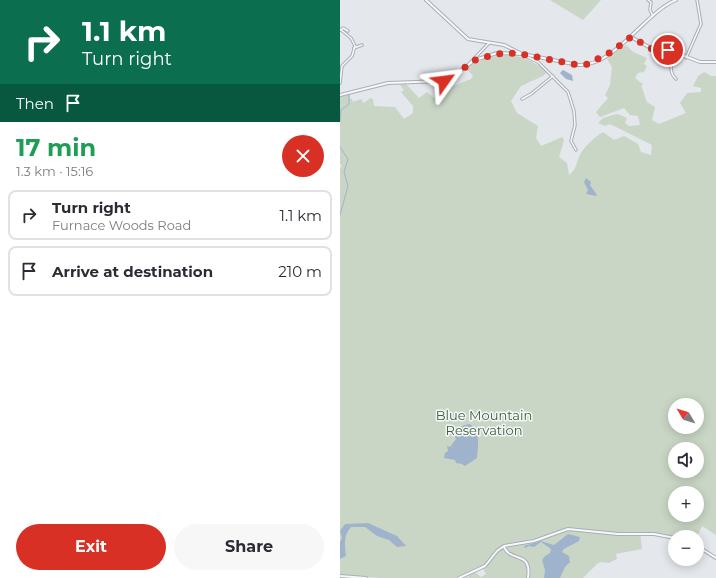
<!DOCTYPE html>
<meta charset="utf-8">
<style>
:root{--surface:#fff;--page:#f7f7f7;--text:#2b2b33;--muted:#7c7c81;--line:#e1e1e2;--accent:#d93025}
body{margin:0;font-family:Montserrat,sans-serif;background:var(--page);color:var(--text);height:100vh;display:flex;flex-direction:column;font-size:15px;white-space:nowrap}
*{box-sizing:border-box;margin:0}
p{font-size:13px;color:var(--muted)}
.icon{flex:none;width:22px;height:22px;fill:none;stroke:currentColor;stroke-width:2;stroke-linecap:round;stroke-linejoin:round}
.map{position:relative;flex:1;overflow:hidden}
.panel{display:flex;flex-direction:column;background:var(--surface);width:340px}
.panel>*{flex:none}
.top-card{background:#0b6e4f;color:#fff;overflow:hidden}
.needle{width:26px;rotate:308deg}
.controls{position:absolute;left:328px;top:398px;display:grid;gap:8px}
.controls a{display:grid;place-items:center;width:36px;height:36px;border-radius:50%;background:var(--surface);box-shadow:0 2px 10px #0003;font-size:20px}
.pin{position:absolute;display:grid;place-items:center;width:34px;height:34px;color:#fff;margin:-17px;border:2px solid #fff;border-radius:50%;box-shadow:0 1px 4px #0007}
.me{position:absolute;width:44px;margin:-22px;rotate:59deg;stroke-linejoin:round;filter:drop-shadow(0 0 3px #0008)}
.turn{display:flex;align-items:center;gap:14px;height:84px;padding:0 16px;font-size:18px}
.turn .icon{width:52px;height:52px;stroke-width:2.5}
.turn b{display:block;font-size:28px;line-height:34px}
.then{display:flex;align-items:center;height:38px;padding:0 16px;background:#0003;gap:8px;font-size:15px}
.round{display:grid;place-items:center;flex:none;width:42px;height:42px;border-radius:21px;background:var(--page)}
.summary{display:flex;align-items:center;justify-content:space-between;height:68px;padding:0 16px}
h1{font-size:24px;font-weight:700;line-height:30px;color:#1e9e55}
.button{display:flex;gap:8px;margin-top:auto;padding:8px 16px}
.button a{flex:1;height:46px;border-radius:24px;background:var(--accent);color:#fff;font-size:16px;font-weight:700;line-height:46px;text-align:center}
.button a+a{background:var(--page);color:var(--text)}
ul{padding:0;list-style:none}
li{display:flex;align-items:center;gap:12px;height:50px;margin:0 8px 6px;padding:0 8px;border:2px solid var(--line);border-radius:8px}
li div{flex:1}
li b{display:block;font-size:15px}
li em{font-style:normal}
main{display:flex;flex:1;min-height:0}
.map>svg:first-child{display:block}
.green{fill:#c9d6c5;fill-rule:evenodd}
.water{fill:#9fb4cc}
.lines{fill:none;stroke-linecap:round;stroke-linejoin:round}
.stream{stroke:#9fb4cc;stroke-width:1}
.minor-casing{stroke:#a9aeb7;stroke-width:3.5}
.tertiary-casing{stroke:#a9aeb7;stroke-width:4}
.minor{stroke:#f7f8fa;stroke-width:1.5}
.tertiary{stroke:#f7f8fa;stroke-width:2}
.route{stroke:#d93025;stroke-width:7;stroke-dasharray:0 12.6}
.labels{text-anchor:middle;stroke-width:3;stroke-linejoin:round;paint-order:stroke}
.park-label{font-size:13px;fill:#3f6138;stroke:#f4f6f9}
</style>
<main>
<section class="panel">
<div class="top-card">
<div class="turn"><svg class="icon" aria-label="right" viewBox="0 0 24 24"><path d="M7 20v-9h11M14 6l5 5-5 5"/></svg><div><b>1.1 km</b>Turn right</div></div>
<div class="then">Then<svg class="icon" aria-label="arrive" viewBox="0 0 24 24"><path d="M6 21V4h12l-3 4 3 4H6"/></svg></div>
</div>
<div class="summary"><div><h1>17 min</h1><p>1.3 km · 15:16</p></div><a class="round" style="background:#d93025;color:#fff"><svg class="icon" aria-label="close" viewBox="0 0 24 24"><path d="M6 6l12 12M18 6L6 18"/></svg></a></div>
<ul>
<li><svg class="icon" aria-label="right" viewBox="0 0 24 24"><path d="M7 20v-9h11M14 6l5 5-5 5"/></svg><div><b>Turn right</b><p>Furnace Woods Road</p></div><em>1.1 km</em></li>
<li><svg class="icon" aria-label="arrive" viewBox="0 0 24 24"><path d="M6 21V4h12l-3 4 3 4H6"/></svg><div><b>Arrive at destination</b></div><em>210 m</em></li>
</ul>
<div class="button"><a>Exit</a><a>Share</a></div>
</section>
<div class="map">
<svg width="376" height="578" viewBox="0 0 376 578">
<rect width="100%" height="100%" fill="#e4e7ec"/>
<g class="green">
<polygon points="210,0 261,0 243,20"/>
<path d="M 286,45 L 293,52 L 307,58 L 304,64 L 307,66 L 304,72 L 298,73 L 295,78 L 304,85 L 301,85 L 307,102 L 315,107 L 312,120 L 319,124 L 346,113 L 340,103 L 347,93 L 361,92 L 361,88 L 353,86 L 358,76 L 364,72 L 371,76 L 376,76 L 376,535 L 362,526 L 357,537 L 336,537 L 300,532 L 302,549 L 276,554 L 277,559 L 269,563 L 261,562 L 257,564 L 243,578 L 126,578 L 135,572 L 141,577 L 146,574 L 143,569 L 146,567 L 144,565 L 116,578 L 42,578 L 0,575 L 0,168 L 2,166 L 0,163 L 0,97 L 10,94 L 10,99 L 12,99 L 13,102 L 21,99 L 24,103 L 30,98 L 33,99 L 34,106 L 55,107 L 64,119 L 73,113 L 73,106 L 61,92 L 64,90 L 60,85 L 65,83 L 79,98 L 87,92 L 94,98 L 101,91 L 131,79 L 133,76 L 126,68 C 155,52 181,49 207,72 L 203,76 L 181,86 L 171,101 L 177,113 L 198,126 L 196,138 L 201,146 L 222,137 L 224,140 L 219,157 L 227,163 L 229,175 C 236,170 236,164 239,157 C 243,147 255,137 263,132 L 274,140 L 284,136 L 298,144 L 301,152 L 311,155 L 312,145 L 270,124 L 265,126 L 258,123 L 263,118 L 277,114 L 287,118 L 285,123 L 289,126 L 300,125 L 298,116 L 290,115 L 284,108 L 260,117 L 256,112 L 268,98 L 265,95 L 270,85 L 272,67 L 267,59 ZM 335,405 L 357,405 L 357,427 L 335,427 ZM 335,449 L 357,449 L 357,471 L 335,471 ZM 335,493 L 357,493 L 357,515 L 335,515 Z"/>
</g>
<g class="water">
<polygon points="223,70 232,75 233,81 226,79 220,73"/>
<polygon points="246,178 251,182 250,185 257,195 256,196 246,194 248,190 244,182"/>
<path d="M 125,425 L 130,424 C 141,433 138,445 137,458 L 125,466 L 122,464 L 116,463 L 115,460 L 104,458 L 105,453 L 108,451 L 107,446 L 110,447 L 116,439 L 114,435 L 123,435 L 121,432 L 121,427 Z"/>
<path d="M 28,523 L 57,536 L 66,546 L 57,547 L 49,540 L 37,536 L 25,527 L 11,527 C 3,535 5,546 6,556 L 0,559 L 0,542 L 2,538 L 0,531 L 5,524 Z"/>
<polygon points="228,534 240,537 239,541 224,549 222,552 229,556 230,562 225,567 220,578 204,578 205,570 202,560 205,556 210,553 211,549 201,542 194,547 189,546 185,548 184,546 201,541 214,545"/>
</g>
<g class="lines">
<g class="stream">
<polyline points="0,121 1,110 9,104 9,93"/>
<polyline points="0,147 8,159 4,172 8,186 0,215"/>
</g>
<g class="minor-casing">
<g id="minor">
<polyline points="308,0 311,2 310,10 313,16"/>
<polyline points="0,29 11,38 15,46 12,56 2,66 0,83"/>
<polyline points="1,30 3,28 8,31"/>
<polyline points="14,48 22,45"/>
<path d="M 335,52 C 331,61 328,72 336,79"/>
<polyline points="183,55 198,62 228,92 234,111 235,125 231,141 236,150"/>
<polyline points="346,58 361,24 357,0"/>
<polyline points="129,64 149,43"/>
<polyline points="182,99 191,94 213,76"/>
</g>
</g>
<g class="tertiary-casing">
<g id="tertiary">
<polyline points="86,0 128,39 164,45 182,54"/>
<polyline points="291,37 316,51 334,52 360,62 376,62"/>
<path d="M 0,95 L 48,83 L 104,81 L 113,76 L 135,60 L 157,53 L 183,54 L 238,65 C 275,67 304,13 336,0"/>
<polyline points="357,546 376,558"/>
<path d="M 164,547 C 171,563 192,550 188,578"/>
<polyline points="0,576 26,578"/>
<polyline points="119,578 145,566 157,551 164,546 194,541 228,529 278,534 314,534 335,538"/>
</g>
</g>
<use href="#minor" class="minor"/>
<use href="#tertiary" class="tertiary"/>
</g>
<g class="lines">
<polyline class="route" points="104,81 113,76 135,60 157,54 176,53 238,65 248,64 271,52 291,37 316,51 328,50"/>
</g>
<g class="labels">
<g class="park-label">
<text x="144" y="420">Blue Mountain<tspan x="144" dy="15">Reservation</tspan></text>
</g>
</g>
</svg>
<div class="controls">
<a><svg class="needle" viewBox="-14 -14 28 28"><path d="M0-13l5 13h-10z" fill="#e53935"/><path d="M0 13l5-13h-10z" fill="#7c7c81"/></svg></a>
<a><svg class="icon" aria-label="sound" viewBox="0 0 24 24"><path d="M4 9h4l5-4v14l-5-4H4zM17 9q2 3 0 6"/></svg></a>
<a>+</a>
<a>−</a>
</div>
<div class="pin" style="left:328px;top:50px;background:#d93025"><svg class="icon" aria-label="arrive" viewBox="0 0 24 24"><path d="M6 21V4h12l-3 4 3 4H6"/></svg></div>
<svg class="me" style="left:104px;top:81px" viewBox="-20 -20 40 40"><path d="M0-17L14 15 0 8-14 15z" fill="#d93025" stroke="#fff" stroke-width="4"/></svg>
</div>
</main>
